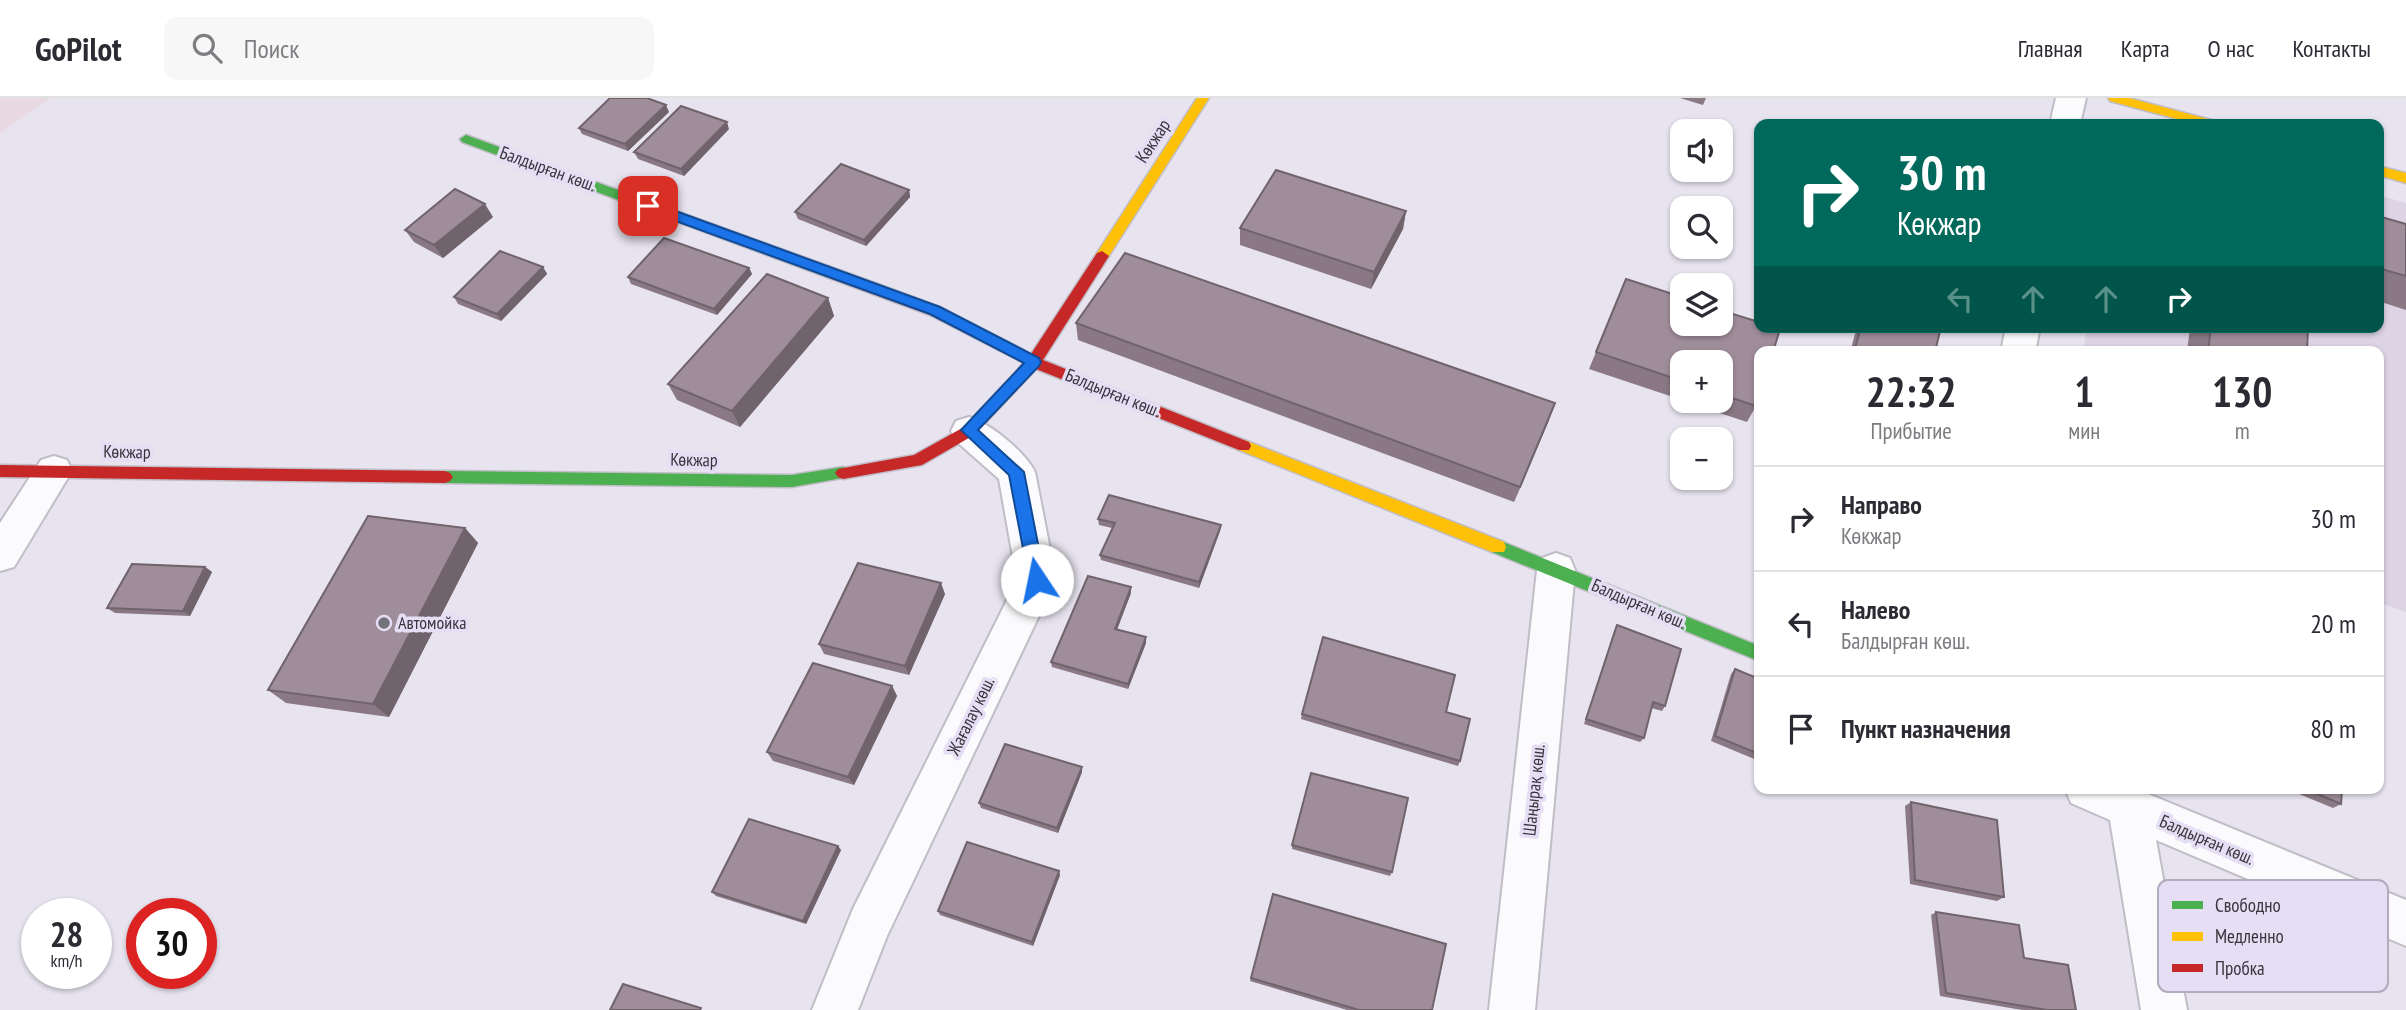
<!DOCTYPE html>
<html lang="ru">
<meta charset="utf-8">
<style>
:root{--surface:#fff;--page:#f7f7f7;--text:#2b2b33;--muted:#7c7c81;--line:#e1e1e2}
body{margin:0;font-family:"PT Sans Narrow",sans-serif;background:var(--page);color:var(--text);height:100vh;display:flex;flex-direction:column;font-size:26px;white-space:nowrap}
*{box-sizing:border-box;margin:0}
p{font-size:23px;color:var(--muted)}
.icon{flex:none;width:38px;height:38px;fill:none;stroke:currentColor;stroke-width:2;stroke-linecap:round;stroke-linejoin:round}
.map{position:relative;flex:1;overflow:hidden}
.sheet{position:absolute;left:1754px;top:248px;width:630px;height:448px;display:flex;flex-direction:column;background:var(--surface);border-radius:14px;box-shadow:0 2px 5px #0004}
.sheet>*{flex:none}
.hud{position:absolute;left:1754px;top:21px;width:630px;height:214px;border-radius:14px;box-shadow:0 2px 5px #0004;background:#00695c;color:#fff;overflow:hidden}
.buttons{position:absolute;left:1670px;top:21px;display:grid;gap:14px}
.buttons a{display:grid;place-items:center;width:63px;height:63px;border-radius:14px;background:var(--surface);box-shadow:0 2px 5px #0004;font-size:35px}
.speed{position:absolute;left:21px;top:800px;display:flex;gap:14px;font-size:35px;font-weight:700;text-align:center}
.speed>*{display:grid;place-content:center;width:91px;height:91px;border-radius:50%;background:var(--surface);box-shadow:0 2px 5px #0004;line-height:1}
.speed small{font-size:18px;font-weight:400}
.speed .limit{border:10px solid #d22;background:#fff;color:#111}
.pin{position:absolute;display:grid;place-items:center;width:60px;height:60px;color:#fff;margin:-30px;border-radius:14px;box-shadow:0 4px 10px #0006}
.me{position:absolute;width:77px;margin:-38px;rotate:349deg;stroke-linejoin:round;filter:drop-shadow(0 0 5px #0008)}
.turn{display:flex;align-items:center;gap:24px;height:147px;padding:0 28px;font-size:32px}
.turn .icon{width:91px;height:91px;stroke-width:2.5}
.turn b{display:block;font-size:49px;line-height:60px}
.lanes{display:flex;align-items:center;height:66px;padding:0 28px;background:#0003;justify-content:center;gap:35px;direction:ltr}
.lanes .off{opacity:.35}
.eta{display:flex;justify-content:space-evenly;align-items:center;height:119px;text-align:center}
.eta b{font-size:42px;font-weight:600;line-height:49px}
ul{padding:0;list-style:none}
li{display:flex;align-items:center;gap:21px;height:105px;padding:0 28px;border-top:2px solid var(--line)}
li div{flex:1}
li b{display:block;font-size:26px}
li em{font-style:normal}
header{display:flex;align-items:center;gap:42px;box-sizing:border-box;height:98px;padding:0 35px;background:var(--surface);border-bottom:2px solid var(--line)}
header strong{font-size:33px}
nav{display:flex;gap:38px;margin-inline-start:auto;font-size:24px}
.search{width:490px;height:63px;background:var(--page);display:flex;align-items:center;gap:18px;box-sizing:border-box;padding:0 24px;border-radius:14px;color:var(--muted);font-size:26px}
.map>svg:first-child{display:block}
.industrial{fill:#e9d9e3}
.education{fill:#dcd3e4}
.lines{fill:none;stroke-linecap:round;stroke-linejoin:round}
.street-casing{stroke:#c0bdc6;stroke-width:4}
.fast-casing{stroke:#c0bdc6;stroke-width:3}
.slow-casing{stroke:#c0bdc6;stroke-width:3}
.jam-casing{stroke:#c0bdc6;stroke-width:3}
.street{fill:#fbfbfd;fill-rule:evenodd}
.fast{fill:#4caf50;fill-rule:evenodd}
.slow{fill:#ffc107;fill-rule:evenodd}
.jam{fill:#c62828;fill-rule:evenodd}
.wall{fill:#8a7984}
.shaded-wall{fill:#70636c}
.building{fill:#a08d9a;stroke:#70636c;stroke-width:2}
.route{fill:#1a73e8;stroke:#114b97;stroke-width:2}
.poi-dot{fill:#75727b;stroke:#e5def4;stroke-width:2.5}
.labels{text-anchor:middle;stroke-width:7;stroke-linejoin:round;paint-order:stroke}
.street-label{font-size:18px;fill:#38353d;stroke:#e5def4}
.poi-label{font-size:18px;fill:#38353d;stroke:#e5def4;text-anchor:start}
.key{fill:#e5def4;stroke:#b1abbd;stroke-width:2}
.key-label{font-size:19px;fill:#38353d}
</style>
<header>
<strong>GoPilot</strong>
<div class="search"><svg class="icon" aria-label="search" viewBox="0 0 24 24"><circle cx="10" cy="10" r="6"/><path d="M15 15l6 6"/></svg>Поиск</div>
<nav><a>Главная</a><a>Карта</a><a>О нас</a><a>Контакты</a></nav>
</header>
<div class="map">
<svg width="2406" height="912" viewBox="0 0 2406 912">
<rect width="100%" height="100%" fill="#e7e3ef"/>
<polygon class="industrial" points="0,0 51,0 0,35"/>
<polygon class="education" points="2378,97 2406,105 2406,514 2378,504 2378,254 2083,254 2087,229 2378,229"/>
<g class="lines">
<g class="street-casing">
<g id="street">
<polygon points="2056,0 2086,0 2080,26 2050,26"/>
<polygon points="2006,229 2040,229 2035,254 2001,254"/>
<path d="M 969,319 C 990,325 1025,354 1035,374 L 1056,482 L 887,838 L 858,912 L 812,912 L 853,811 L 1017,482 L 999,381 L 956,343 L 951,333 L 956,323 Z"/>
<polygon points="54,358 67,362 72,373 14,469 0,473 0,425 41,362"/>
<polygon points="1556,455 1570,460 1575,472 1535,912 1489,912 1537,472 1542,460"/>
<polygon points="2065,691 2136,691 2406,802 2406,848 2156,742 2187,912 2141,912 2110,722 2071,705"/>
</g>
</g>
<g class="fast-casing">
<g id="fast">
<polygon points="466,37 842,173 844,177 837,182 832,181 462,44 460,41"/>
<polygon points="843,369 848,371 851,375 848,379 792,389 445,385 440,383 437,379 440,375 445,373 792,377"/>
<polygon points="1498,442 1759,548 1759,563 1492,454 1490,449 1492,444"/>
</g>
</g>
<g class="slow-casing">
<g id="slow">
<polygon points="1197,0 1209,0 1107,161 1097,161 1095,158 1097,155"/>
<polygon points="2108,0 2129,0 2215,23 2217,26 2196,26 2110,3"/>
<polygon points="2378,68 2406,75 2406,85 2378,77"/>
<polygon points="1244,342 1504,444 1506,449 1504,454 1492,454 1239,352 1237,348 1239,344"/>
</g>
</g>
<g class="jam-casing">
<g id="jam">
<polygon points="1102,153 1109,158 1043,262 1249,344 1251,348 1249,352 1239,352 1036,271 974,337 922,367 843,381 838,379 835,375 838,371 914,357 964,329 1024,265 930,217 832,181 830,177 832,173 842,173 940,209 1031,256 1097,155"/>
<polygon points="0,367 445,373 450,375 453,379 450,383 445,385 0,379"/>
</g>
</g>
<use href="#street" class="street"/>
<use href="#fast" class="fast"/>
<use href="#slow" class="slow"/>
<use href="#jam" class="jam"/>
</g>
<g class="wall">
<polygon points="1680,0 1706,0 1703,7"/>
<polygon points="669,14 628,53 582,36 579,30"/>
<polygon points="729,31 684,78 638,61 634,54"/>
<polygon points="909,92 910,99 866,148 798,121 795,114"/>
<polygon points="1406,113 1403,131 1371,191 1240,147 1240,130"/>
<polygon points="2378,118 2406,126 2406,212 2378,203"/>
<polygon points="493,119 443,160 414,144 405,132"/>
<polygon points="543,169 547,176 501,223 458,206 454,199"/>
<polygon points="749,170 752,176 717,217 631,186 628,179"/>
<polygon points="1626,181 1682,199 1682,226 1720,226 1720,212 1759,224 1759,229 1775,229 1780,231 1773,254 1759,254 1759,299 1756,308 1747,324 1683,303 1720,303 1720,264 1682,264 1682,302 1589,271"/>
<polygon points="828,200 834,218 740,329 677,302 668,286"/>
<polygon points="1076,225 1549,322 1514,404 1078,242"/>
<polygon points="1857,229 1941,229 1935,254 1850,254"/>
<polygon points="2190,229 2308,229 2307,254 2187,254"/>
<polygon points="1098,421 1221,427 1220,433 1199,490 1101,462 1100,457 1112,430 1099,427"/>
<polygon points="465,430 478,445 389,619 286,605 268,592"/>
<polygon points="205,469 212,474 190,518 115,515 107,510"/>
<polygon points="1131,495 1117,532 1146,545 1128,591 1052,569 1051,564"/>
<polygon points="945,496 909,577 824,556 819,546"/>
<polygon points="1617,527 1665,608 1662,613 1651,610 1644,640 1640,644 1584,626 1614,533"/>
<polygon points="1735,571 1759,581 1759,663 1711,643 1731,576"/>
<polygon points="892,588 897,598 854,687 773,663 767,654"/>
<polygon points="1446,614 1460,663 1458,668 1301,621 1302,616"/>
<polygon points="1082,669 1082,674 1058,735 981,710 979,705"/>
<polygon points="2287,691 2342,691 2341,706 2333,710"/>
<polygon points="1911,704 2004,799 1997,803 1910,786 1905,708"/>
<polygon points="1292,747 1392,774 1390,778 1292,751"/>
<polygon points="838,748 841,752 806,826 716,798 712,794"/>
<polygon points="1060,777 1033,848 940,817 938,813"/>
<polygon points="1936,814 2024,860 2076,912 2022,912 1940,898 1931,817"/>
<polygon points="1251,880 1432,912 1347,912 1250,883"/>
</g>
<g class="shaded-wall">
<polygon points="666,7 669,14 628,53 625,46"/>
<polygon points="727,24 729,31 684,78 681,71"/>
<polygon points="909,92 910,99 866,148 864,142"/>
<polygon points="485,106 493,119 443,160 434,147"/>
<polygon points="1406,113 1403,131 1371,191 1374,174"/>
<polygon points="543,169 547,176 501,223 497,216"/>
<polygon points="749,170 752,176 717,217 714,211"/>
<polygon points="828,200 834,218 740,329 732,313"/>
<polygon points="1555,305 1549,322 1514,404 1520,389"/>
<polygon points="1221,427 1220,433 1199,490 1199,484"/>
<polygon points="465,430 478,445 389,619 373,606"/>
<polygon points="205,469 212,474 190,518 183,513"/>
<polygon points="941,485 945,496 909,577 905,568"/>
<polygon points="1131,489 1131,495 1115,536 1115,531"/>
<polygon points="1146,539 1146,545 1128,591 1128,586"/>
<polygon points="892,588 897,598 854,687 848,679"/>
<polygon points="1082,669 1082,674 1058,735 1057,730"/>
<polygon points="838,748 841,752 806,826 803,823"/>
<polygon points="1059,773 1060,777 1033,848 1032,844"/>
</g>
<g class="building">
<polygon points="610,0 647,0 666,7 625,46 579,30"/>
<polygon points="681,8 727,24 681,71 634,54"/>
<polygon points="841,66 909,92 864,142 795,114"/>
<polygon points="1276,72 1406,113 1374,174 1240,130"/>
<polygon points="455,91 485,106 434,147 405,132"/>
<polygon points="2378,118 2406,126 2406,178 2378,170"/>
<polygon points="664,140 749,170 714,211 628,179"/>
<polygon points="500,153 543,169 497,216 454,199"/>
<polygon points="1125,155 1555,305 1520,389 1076,225"/>
<polygon points="767,176 828,200 732,313 668,286"/>
<polygon points="1626,181 1682,199 1682,226 1720,226 1720,212 1759,224 1759,229 1775,229 1780,231 1773,254 1759,254 1759,299 1756,308 1720,296 1720,264 1682,264 1682,283 1596,254"/>
<polygon points="1861,229 1941,229 1935,254 1854,254"/>
<polygon points="2211,229 2308,229 2307,254 2208,254"/>
<polygon points="1109,397 1221,427 1199,484 1100,457 1115,425 1098,421"/>
<polygon points="368,418 465,430 373,606 268,592"/>
<polygon points="858,465 941,485 905,568 819,546"/>
<polygon points="132,466 205,469 183,513 107,510"/>
<polygon points="1088,478 1131,489 1115,531 1146,539 1128,586 1051,564"/>
<polygon points="1617,527 1681,551 1665,608 1653,604 1644,640 1586,621"/>
<polygon points="1323,539 1455,577 1446,614 1470,621 1460,663 1302,616"/>
<polygon points="813,565 892,588 848,679 767,654"/>
<polygon points="1735,571 1759,581 1759,656 1715,638"/>
<polygon points="1005,646 1082,669 1057,730 979,705"/>
<polygon points="1311,675 1408,700 1392,774 1292,747"/>
<polygon points="2306,691 2342,691 2341,706"/>
<polygon points="1911,704 1997,722 2004,799 1915,782"/>
<polygon points="749,721 838,748 803,823 712,794"/>
<polygon points="967,744 1059,773 1032,844 938,813"/>
<polygon points="1273,796 1446,846 1432,912 1359,912 1251,880"/>
<polygon points="1936,814 2019,827 2024,860 2068,867 2076,912 2047,912 1946,895"/>
<polygon points="623,886 701,910 700,912 610,912"/>
</g>
<polygon class="route" points="648,103 940,209 1039,260 1041,264 1039,268 978,332 1024,374 1045,482 1042,487 1031,487 1029,482 1009,377 961,332 1024,265 930,216 643,111 643,105"/>
<circle class="poi-dot" cx="384" cy="525" r="7"/>
<g class="labels">
<g class="street-label">
<text transform="translate(1153 43) rotate(-57)" y="6">Көкжар</text>
<text transform="translate(548 71) rotate(20)" y="6">Балдырған көш.</text>
<text transform="translate(1113 295) rotate(22)" y="6">Балдырған көш.</text>
<text transform="translate(127 354) rotate(1)" y="6">Көкжар</text>
<text transform="translate(694 362) rotate(1)" y="6">Көкжар</text>
<text transform="translate(1639 506) rotate(23)" y="6">Балдырған көш.</text>
<text transform="translate(971 618) rotate(-64)" y="6">Жағалау көш.</text>
<text transform="translate(1534 692) rotate(-84)" y="6">Шаңырақ көш.</text>
<text transform="translate(2207 742) rotate(23)" y="6">Балдырған көш.</text>
</g>
<g class="poi-label">
<text x="398" y="531">Автомойка</text>
</g>
</g>
<rect x="2158" y="782" width="230" height="112" rx="10" class="key"/>
<rect x="2172" y="803" width="31" height="8" fill="#4caf50"/>
<rect x="2172" y="834" width="31" height="9" fill="#ffc107"/>
<rect x="2172" y="866" width="31" height="8" fill="#c62828"/>
<g class="key-label">
<text x="2215" y="814">Свободно</text>
<text x="2215" y="845">Медленно</text>
<text x="2215" y="877">Пробка</text>
</g>
</svg>
<div class="buttons">
<a><svg class="icon" aria-label="sound" viewBox="0 0 24 24"><path d="M4 9h4l5-4v14l-5-4H4zM17 9q2 3 0 6"/></svg></a>
<a><svg class="icon" aria-label="search" viewBox="0 0 24 24"><circle cx="10" cy="10" r="6"/><path d="M15 15l6 6"/></svg></a>
<a><svg class="icon" aria-label="layers" viewBox="0 0 24 24"><path d="M12 4l9 5-9 5-9-5zM3 14l9 5 9-5"/></svg></a>
<a>+</a>
<a>−</a>
</div>
<div class="speed"><div>28<small>km/h</small></div><div class="limit">30</div></div>
<div class="pin" style="left:648px;top:108px;background:#d93025"><svg class="icon" aria-label="arrive" viewBox="0 0 24 24"><path d="M6 21V4h12l-3 4 3 4H6"/></svg></div>
<svg class="me" style="left:1037px;top:482px" viewBox="-20 -20 40 40"><circle r="19" fill="#fff"/><path d="M0-13L10 11 0 6-10 11z" fill="#1a73e8"/></svg>
<div class="hud">
<div class="turn"><svg class="icon" aria-label="right" viewBox="0 0 24 24"><path d="M7 20v-9h11M14 6l5 5-5 5"/></svg><div><b>30 m</b>Көкжар</div></div>
<div class="lanes"><svg class="icon off" aria-label="left" viewBox="0 0 24 24"><path d="M17 20v-9H6M10 6l-5 5 5 5"/></svg><svg class="icon off" aria-label="ahead" viewBox="0 0 24 24"><path d="M12 20V5M6 11l6-6 6 6"/></svg><svg class="icon off" aria-label="ahead" viewBox="0 0 24 24"><path d="M12 20V5M6 11l6-6 6 6"/></svg><svg class="icon" aria-label="right" viewBox="0 0 24 24"><path d="M7 20v-9h11M14 6l5 5-5 5"/></svg></div>
</div>
<section class="sheet">
<div class="eta">
<div><b>22:32</b><p>Прибытие</p></div>
<div><b>1</b><p>мин</p></div>
<div><b>130</b><p>m</p></div>
</div>
<ul>
<li><svg class="icon" aria-label="right" viewBox="0 0 24 24"><path d="M7 20v-9h11M14 6l5 5-5 5"/></svg><div><b>Направо</b><p>Көкжар</p></div><em>30 m</em></li>
<li><svg class="icon" aria-label="left" viewBox="0 0 24 24"><path d="M17 20v-9H6M10 6l-5 5 5 5"/></svg><div><b>Налево</b><p>Балдырған көш.</p></div><em>20 m</em></li>
<li><svg class="icon" aria-label="arrive" viewBox="0 0 24 24"><path d="M6 21V4h12l-3 4 3 4H6"/></svg><div><b>Пункт назначения</b></div><em>80 m</em></li>
</ul>
</section>
</div>
